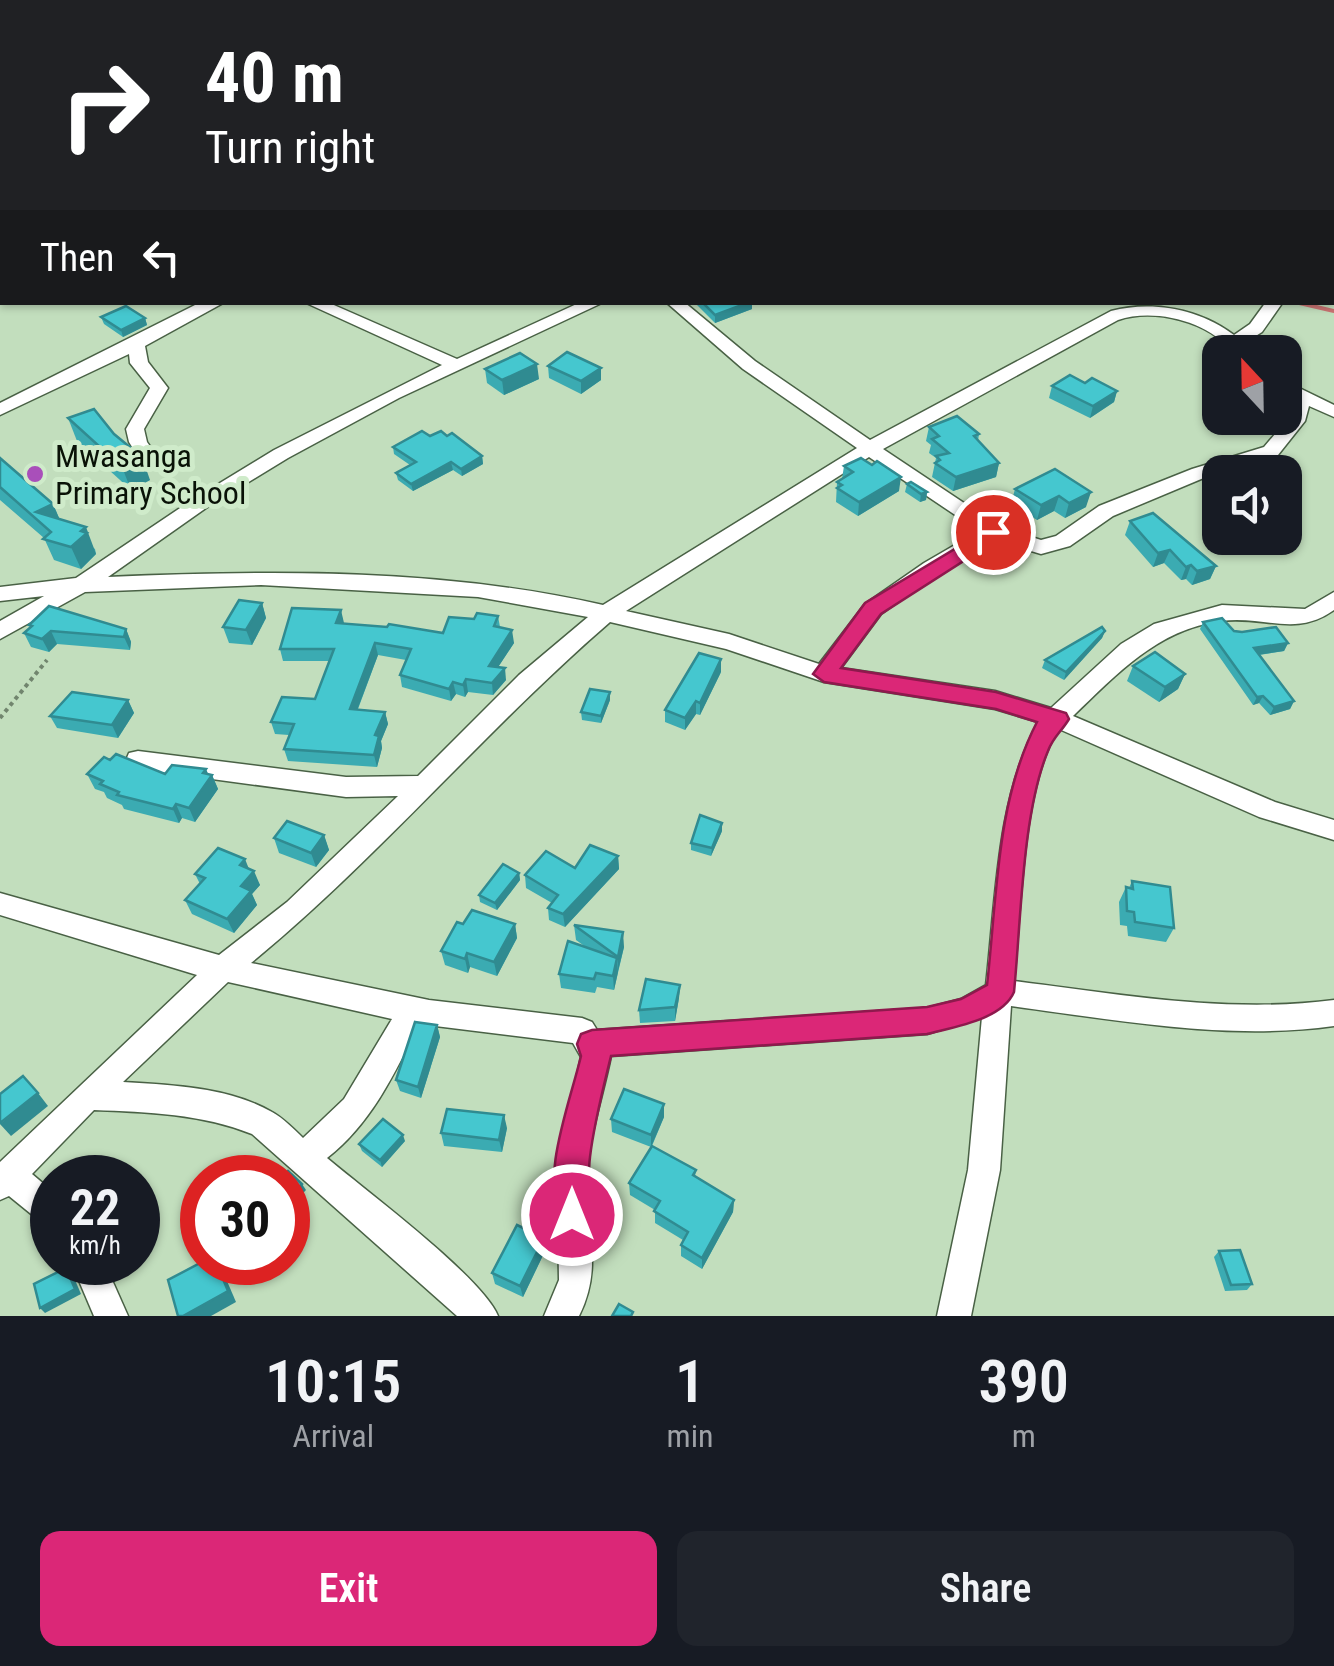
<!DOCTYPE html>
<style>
:root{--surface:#171b24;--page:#20242c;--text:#f1f3f6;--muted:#9ea1a6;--accent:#db2777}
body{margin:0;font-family:"Roboto Condensed",sans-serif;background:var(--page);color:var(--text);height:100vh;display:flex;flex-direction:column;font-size:38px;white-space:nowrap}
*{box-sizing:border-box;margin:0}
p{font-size:32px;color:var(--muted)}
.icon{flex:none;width:55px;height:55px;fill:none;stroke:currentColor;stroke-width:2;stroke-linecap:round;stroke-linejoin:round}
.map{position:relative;height:1316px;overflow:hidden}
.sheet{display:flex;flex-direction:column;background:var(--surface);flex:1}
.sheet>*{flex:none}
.guide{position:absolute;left:0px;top:0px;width:1335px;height:305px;box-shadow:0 2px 8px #0004;background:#202124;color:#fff;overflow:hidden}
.needle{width:65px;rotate:338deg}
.tools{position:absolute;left:1202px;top:335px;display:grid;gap:20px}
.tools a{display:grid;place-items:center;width:100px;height:100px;border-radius:20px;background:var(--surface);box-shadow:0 2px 8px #0004;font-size:50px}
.speed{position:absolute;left:30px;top:1155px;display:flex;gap:20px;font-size:50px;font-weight:700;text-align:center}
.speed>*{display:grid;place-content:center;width:130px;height:130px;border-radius:50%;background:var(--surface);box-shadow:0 2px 8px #0004;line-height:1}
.speed small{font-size:25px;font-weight:400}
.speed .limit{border:15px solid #d22;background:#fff;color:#111}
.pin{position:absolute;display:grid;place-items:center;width:85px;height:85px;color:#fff;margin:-42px;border:5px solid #fff;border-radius:50%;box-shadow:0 2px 10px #0007}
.me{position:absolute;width:110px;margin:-55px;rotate:0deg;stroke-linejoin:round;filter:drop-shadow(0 0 8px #0008)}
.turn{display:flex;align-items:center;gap:35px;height:210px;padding:0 40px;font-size:45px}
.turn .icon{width:130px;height:130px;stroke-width:2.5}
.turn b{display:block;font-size:70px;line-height:85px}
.then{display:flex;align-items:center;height:95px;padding:0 40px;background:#0003;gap:20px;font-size:38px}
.eta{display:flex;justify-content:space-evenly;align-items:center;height:170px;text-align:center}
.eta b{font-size:60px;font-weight:600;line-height:70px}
.cta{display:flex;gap:20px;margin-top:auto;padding:20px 40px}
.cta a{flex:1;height:115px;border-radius:20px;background:var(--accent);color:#fff;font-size:40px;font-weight:600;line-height:115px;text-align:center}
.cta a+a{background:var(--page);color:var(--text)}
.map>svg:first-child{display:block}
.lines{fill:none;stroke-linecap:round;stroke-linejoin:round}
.stream{stroke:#cb7372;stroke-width:4}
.street-casing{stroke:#496145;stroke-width:3}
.path{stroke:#71856e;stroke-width:4;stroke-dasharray:4 4;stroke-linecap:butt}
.street{fill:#fff;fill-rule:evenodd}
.wall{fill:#3babb2}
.shaded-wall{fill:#308b91}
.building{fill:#45c7cf;stroke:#308b91;stroke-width:2.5}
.route{fill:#db2777;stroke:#8e194d;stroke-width:2.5}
.poi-dot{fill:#a94fba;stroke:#cfebca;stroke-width:4}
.labels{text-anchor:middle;stroke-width:10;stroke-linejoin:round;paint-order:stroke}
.poi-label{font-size:32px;fill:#091207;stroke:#cfebca;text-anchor:start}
</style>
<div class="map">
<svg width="1334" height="1316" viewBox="0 0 1334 1316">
<rect width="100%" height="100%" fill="#c2debd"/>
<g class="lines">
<polyline class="stream" points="1295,302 1334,311"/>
<g class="street-casing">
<g id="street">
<polygon points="406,0 418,0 418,2 407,2"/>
<polygon points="1178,0 1190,0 1190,2 1179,2"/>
<polygon points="1249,0 1271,0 1273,2 1252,2"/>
<rect x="1332" y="15" width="2" height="6"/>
<polygon points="1332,243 1334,243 1334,253 1332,252"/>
<polygon points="201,302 225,302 145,346 148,362 168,388 144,429 147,442 163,465 160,469 146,469 129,442 126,429 150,388 130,363 129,354 0,415 0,403"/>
<path d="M 304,302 L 327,302 L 457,359 L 581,302 L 604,302 L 399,398 L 288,458 L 206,508 L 108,577 C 273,570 441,568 603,605 L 857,448 L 743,369 L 666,302 L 684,302 L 755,361 L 870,440 L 1111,311 C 1152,300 1200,309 1234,335 L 1250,324 L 1266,302 L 1283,302 L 1262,332 L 1243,344 L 1248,352 L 1232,352 C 1209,321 1154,308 1118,320 L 883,449 L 1000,527 L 1041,540 L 1056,536 L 1099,506 L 1192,469 L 1264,447 L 1287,420 L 1293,397 L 1285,393 L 1285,381 L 1334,405 L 1334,417 L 1309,406 L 1305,421 L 1278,455 L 1206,477 L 1113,516 L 1070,546 L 1041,554 L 994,540 L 938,573 L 881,614 L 841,668 L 995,691 L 1051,708 L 1121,644 L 1154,624 L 1222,605 L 1305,609 L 1334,592 L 1334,610 C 1295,638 1264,615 1221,621 C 1158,629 1117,674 1073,716 L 1275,802 L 1334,820 L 1334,840 L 1259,817 L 1059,729 C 1022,783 1021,914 1014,981 C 1119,994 1228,1014 1334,1000 L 1334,1026 C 1227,1041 1117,1020 1011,1006 L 1000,1170 L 971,1316 L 937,1316 L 968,1170 L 982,1017 L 927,1034 L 611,1056 C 603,1097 588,1137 587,1179 C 585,1230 604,1266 579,1316 L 544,1316 L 559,1280 L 557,1163 L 581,1057 L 573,1043 L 419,1024 C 395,1073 371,1124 327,1158 C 365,1190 482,1277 498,1316 L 457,1316 L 252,1134 C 202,1114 148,1112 94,1110 L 32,1174 L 52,1191 L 52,1227 L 41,1222 L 9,1196 L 0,1200 L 0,1162 L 197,975 L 0,915 L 0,893 L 219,955 L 287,902 L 398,796 L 346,797 L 138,769 L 129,767 L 126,760 L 129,753 L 138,751 L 346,777 L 418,776 L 519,675 L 588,617 L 478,597 L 261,585 L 85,592 L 0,639 L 0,621 L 44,596 L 0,601 L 0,587 L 76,578 L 192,500 L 274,450 L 442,365 ZM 869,457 L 979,531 L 924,563 L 865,604 L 819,664 L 729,634 L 626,611 ZM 610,622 L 726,649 L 824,682 L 995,709 L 1038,722 C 996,801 996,898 986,985 L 961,999 L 927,1008 L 597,1030 L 592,1022 L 582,1018 L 429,1000 L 251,963 C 379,858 485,730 610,622 ZM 228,982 L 392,1019 L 344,1099 L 303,1138 C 294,1129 283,1118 272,1112 C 229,1087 171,1085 123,1082 Z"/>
<polygon points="71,1262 104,1262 128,1316 94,1316"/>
</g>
</g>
<polyline class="path" points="0,718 47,660"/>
<use href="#street" class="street"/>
</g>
<g class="wall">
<polygon points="694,302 752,302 752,309 715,323"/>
<polygon points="101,317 145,318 147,325 123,337 104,324"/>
<polygon points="548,366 601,368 601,380 581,394 549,378"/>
<polygon points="485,369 539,379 504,395 487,383"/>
<polygon points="1085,383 1117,391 1114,402 1090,418 1049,398 1052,386"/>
<polygon points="68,418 150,480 131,490 77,441"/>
<polygon points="929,427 979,434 978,441 999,463 996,477 953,491 932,477 936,458 929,453 931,445 926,441"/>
<polygon points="430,436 447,436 482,456 483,464 462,476 453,470 413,491 398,480 396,473 410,465 394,454 393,447"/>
<polygon points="0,458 53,504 60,520 95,549 96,554 81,569 54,560 44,538 0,500"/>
<polygon points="844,466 899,491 858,516 836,502 837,482 842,479"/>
<polygon points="1055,469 1086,507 1065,518 1054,511 1037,520 1011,504 1015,489"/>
<polygon points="907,484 927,492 926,500 920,502 905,492"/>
<polygon points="1130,521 1216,566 1210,579 1192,585 1186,579 1181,580 1164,563 1153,567 1125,535"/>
<polygon points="262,603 266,618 252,645 229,643 223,627"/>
<polygon points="498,616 500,627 514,643 498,667 506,680 493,695 468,692 465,697 456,694 451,701 402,687 400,675 406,660 378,655 358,709 385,712 388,724 381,741 382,748 377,767 288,761 284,749 289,735 275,734 271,722 315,699 329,661 283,661 280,649 343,623 443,633 474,619"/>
<polygon points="1203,622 1234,631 1288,643 1284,651 1259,655 1294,701 1290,709 1270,715 1259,703 1253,705 1200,629"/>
<polygon points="29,625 126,629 131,642 130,650 57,644 49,652 31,647 24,633 30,627"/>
<polygon points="1105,631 1102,638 1064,680 1042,668 1045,660"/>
<polygon points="1133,666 1185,674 1178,689 1159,702 1127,681"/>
<polygon points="721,672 700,715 696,714 685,730 665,722 665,710"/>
<polygon points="128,700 134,713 118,738 57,728 50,716"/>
<polygon points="610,700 601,723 582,720 581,712"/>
<polygon points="110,760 165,774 212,775 218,789 195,822 182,818 179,823 124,809 122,805 107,798 104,792 95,789 87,774"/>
<polygon points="722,831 711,856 691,850 691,843"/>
<polygon points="324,835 329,850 316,867 279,853 274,838"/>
<polygon points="618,856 619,869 565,927 549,920 548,908 552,903 526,888 525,875 575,868"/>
<polygon points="249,869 260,885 252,894 257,905 234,933 192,914 185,900 200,884 195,874"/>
<polygon points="519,873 520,880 497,910 480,902 479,895"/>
<polygon points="1132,881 1174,928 1166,942 1128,936 1127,926 1120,925 1119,902 1126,887 1129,888"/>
<polygon points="463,924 515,924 517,938 497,976 470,967 468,973 445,965 441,951"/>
<polygon points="574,925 624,947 614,990 597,987 595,993 561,988 559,974 587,948 576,940"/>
<polygon points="680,985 679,998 675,1021 640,1023 639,1010"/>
<polygon points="437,1025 440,1037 421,1098 400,1091 396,1080"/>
<polygon points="664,1117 652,1146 696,1170 695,1177 734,1200 733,1212 702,1269 681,1256 681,1245 683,1240 655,1223 655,1210 630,1195 629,1183 651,1147 612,1132 611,1119"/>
<polygon points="507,1128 502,1152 444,1146 441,1133"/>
<polygon points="405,1141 382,1167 362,1151 359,1144"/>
<polygon points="544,1238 546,1249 523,1297 495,1284 492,1273"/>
<polygon points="1219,1251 1252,1284 1247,1290 1225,1291 1214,1257"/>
</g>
<g class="shaded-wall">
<polygon points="750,302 752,302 752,309 715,323 715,315"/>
<polygon points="145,318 147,325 123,337 121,330"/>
<polygon points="537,364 539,379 504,395 502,380"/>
<polygon points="601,368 601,380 581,394 581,381"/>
<polygon points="1117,391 1114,402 1090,418 1093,406"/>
<polygon points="482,456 483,464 462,476 461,469"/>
<polygon points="142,457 150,480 131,490 122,467"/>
<polygon points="451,462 453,470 413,491 411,484"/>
<polygon points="999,463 996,477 953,491 956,477"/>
<polygon points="901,477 899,491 858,516 859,502"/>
<polygon points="927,492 926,500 920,502 921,494"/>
<polygon points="1091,492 1086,507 1065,518 1069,503"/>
<polygon points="1059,496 1054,511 1037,520 1041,505"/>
<polygon points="53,504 62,525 36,512"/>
<polygon points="86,527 96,554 81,569 71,547 81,531"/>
<polygon points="1170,550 1164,563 1153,567 1158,553"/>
<polygon points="1191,565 1186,579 1181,580 1186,567"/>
<polygon points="1216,566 1210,579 1192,585 1197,571"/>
<polygon points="262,603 266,618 252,645 246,630"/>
<polygon points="341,610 344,623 339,635 336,623"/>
<polygon points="126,629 131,642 130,650 124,637"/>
<polygon points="512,630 514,643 491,678 489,666"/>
<polygon points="51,631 57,644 49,652 42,639"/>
<polygon points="1105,631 1102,638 1064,680 1066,672"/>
<polygon points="375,643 378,655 353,721 350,709"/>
<polygon points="1288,643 1284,651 1251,656 1254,648"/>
<polygon points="721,659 721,672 700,715 700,703"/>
<polygon points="505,668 506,680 493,695 492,683"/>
<polygon points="1185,674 1178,689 1159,702 1165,687"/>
<polygon points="466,679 468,692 465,697 463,685"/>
<polygon points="453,682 456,694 451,701 449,689"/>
<polygon points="610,692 610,700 601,723 601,716"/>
<polygon points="1263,696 1259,703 1253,705 1257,697"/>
<polygon points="128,700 134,713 118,738 112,725"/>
<polygon points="696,701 696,714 685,730 685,718"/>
<polygon points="1294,701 1290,709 1270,715 1274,707"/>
<polygon points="385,712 388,724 381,741 382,748 377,767 374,755 375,735"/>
<polygon points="206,769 210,778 212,775 218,789 195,822 189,808"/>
<polygon points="176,804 182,818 179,823 173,809"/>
<polygon points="722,823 722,831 711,856 712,848"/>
<polygon points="324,835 329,850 316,867 311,853"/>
<polygon points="618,856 619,869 565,927 563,914"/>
<polygon points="245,859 251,874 254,871 260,885 252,894 257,905 234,933 227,919 241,886 240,865"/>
<polygon points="519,873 520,880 497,910 495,903"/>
<polygon points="515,924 517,938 497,976 494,962"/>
<polygon points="623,932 624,947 618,971 618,957"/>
<polygon points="467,953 470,967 468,973 465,959"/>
<polygon points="617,958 618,972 614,990 613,976"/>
<polygon points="680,985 679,998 675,1021 675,1007"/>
<polygon points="437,1025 440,1037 421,1098 418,1087"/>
<polygon points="38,1093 48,1106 11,1136 0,1124"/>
<polygon points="664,1104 664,1117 651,1147 651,1135"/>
<polygon points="504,1115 507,1128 502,1152 499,1140"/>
<polygon points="403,1135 405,1141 382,1167 380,1160"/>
<polygon points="302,1184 306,1190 288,1209 288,1200"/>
<polygon points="734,1200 733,1212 702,1269 702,1258"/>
<polygon points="544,1238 546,1249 523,1297 520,1286"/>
<polygon points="216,1262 221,1267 236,1302 211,1316 183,1316"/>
<polygon points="263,1262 272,1262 273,1265 251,1276 248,1271 239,1276 235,1270 245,1265"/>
<polygon points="66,1268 72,1273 81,1294 45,1313 40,1308"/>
</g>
<g class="building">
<polygon points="1155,0 1174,0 1173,2 1153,2"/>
<polygon points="702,302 750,302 715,315"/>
<polygon points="126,306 145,318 121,330 101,317"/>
<polygon points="567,352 601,368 581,381 548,366"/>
<polygon points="520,353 537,364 502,380 485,369"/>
<polygon points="1070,375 1085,383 1092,378 1117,391 1093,406 1052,386"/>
<polygon points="94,409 114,434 142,457 122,467 68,418"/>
<polygon points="957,416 979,434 974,436 999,463 956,477 935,463 940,460 936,456 949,453 932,439 939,436 929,427"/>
<polygon points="422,431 430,436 441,431 447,436 452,433 482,456 461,469 451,462 411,484 396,473 416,462 393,447"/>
<polygon points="0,458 53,504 36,512 86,527 81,531 87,533 71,547 43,539 51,532 0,487"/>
<polygon points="861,458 872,465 877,461 901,477 859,502 837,488 842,485 837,482 853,472 844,466"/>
<polygon points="1055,469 1091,492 1069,503 1059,496 1041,505 1015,489"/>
<polygon points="911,482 927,492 921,494 907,484"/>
<polygon points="1153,513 1216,566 1197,571 1191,565 1186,567 1170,550 1158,553 1130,521"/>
<polygon points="239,600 262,603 246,630 223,627"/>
<polygon points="49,606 126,629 124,637 51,631 42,639 24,633 32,626 29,625"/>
<polygon points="292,608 341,610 336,623 387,627 389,624 443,633 449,617 474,619 477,613 498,616 494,626 512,630 489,666 505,668 492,683 466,679 463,685 453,682 449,689 400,675 411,649 375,643 350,709 385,712 375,735 379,736 374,755 284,749 294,724 271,722 282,697 315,699 334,649 280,649"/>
<polygon points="1222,618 1234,631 1242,632 1276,627 1288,643 1254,648 1294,701 1274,707 1263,696 1257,697 1203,622"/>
<polygon points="1102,627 1105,631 1066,672 1045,660"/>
<polygon points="1155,652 1185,674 1165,687 1133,666"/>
<polygon points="699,653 721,659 700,703 696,701 685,718 665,710"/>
<polygon points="590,689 610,692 601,716 581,712"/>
<polygon points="72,692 128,700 112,725 50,716"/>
<polygon points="116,754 165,774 172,765 206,769 203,773 212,775 189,808 176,804 173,809 117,795 119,792 100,784 103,781 87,774 104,757 110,760"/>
<polygon points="700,815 722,823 712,848 691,843"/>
<polygon points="287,821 324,835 311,853 274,838"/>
<polygon points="590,845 618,856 563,914 548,908 558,895 525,875 546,851 575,868"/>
<polygon points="218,848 245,859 240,865 254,871 241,886 251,891 227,919 185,900 205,878 195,874"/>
<polygon points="503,864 519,873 495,903 479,895"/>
<polygon points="1132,881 1170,887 1174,928 1135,922 1134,912 1127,911 1126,887 1133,889"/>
<polygon points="472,910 515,924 494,962 467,953 465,959 441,951 457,922 463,924"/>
<polygon points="574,925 623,932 618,957"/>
<polygon points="568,941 617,958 613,976 596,973 594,979 559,974"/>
<polygon points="646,979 680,985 675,1007 639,1010"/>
<polygon points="415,1022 437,1025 418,1087 396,1080"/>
<polygon points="23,1076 38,1093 0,1123 0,1094"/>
<polygon points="624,1089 664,1104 651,1135 611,1119"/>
<polygon points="447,1109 504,1115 499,1140 441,1133"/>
<polygon points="383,1119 403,1135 380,1160 359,1144"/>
<polygon points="652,1146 696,1170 693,1175 734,1200 702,1258 681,1245 688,1232 654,1211 660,1201 629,1183"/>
<polygon points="288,1171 302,1184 288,1200 288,1178 282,1178"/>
<polygon points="517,1225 544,1238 520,1286 492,1273"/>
<polygon points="1240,1250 1252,1284 1231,1285 1219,1251"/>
<polygon points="202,1262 216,1262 228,1291 183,1316 178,1316 168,1280"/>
<polygon points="233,1262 263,1262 247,1270 245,1265 235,1270"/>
<polygon points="66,1268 75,1289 40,1308 34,1284"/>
<polygon points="619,1304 633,1312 631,1316 612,1316"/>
</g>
<path class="route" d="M 993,526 L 1004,532 L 1001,537 L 881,614 L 841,668 L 996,692 L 1066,713 L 1069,719 C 1062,731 1053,737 1048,751 C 1022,813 1021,923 1014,992 C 1002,1020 953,1027 927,1034 L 611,1056 C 603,1089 594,1123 590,1157 C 587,1179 592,1206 584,1226 L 572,1231 L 561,1226 C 540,1176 569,1106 581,1056 L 577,1044 L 581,1034 L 592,1030 L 927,1007 L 961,999 L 987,985 C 997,898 996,801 1037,722 L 996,709 L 824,682 L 813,674 L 865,603 Z"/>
<circle class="poi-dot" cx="35" cy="474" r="10"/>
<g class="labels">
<g class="poi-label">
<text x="55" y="467">Mwasanga<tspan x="55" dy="37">Primary School</tspan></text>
</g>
</g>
</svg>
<div class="tools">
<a><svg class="needle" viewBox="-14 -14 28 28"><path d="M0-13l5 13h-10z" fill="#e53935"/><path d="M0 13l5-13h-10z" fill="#9ea1a6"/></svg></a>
<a><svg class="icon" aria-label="sound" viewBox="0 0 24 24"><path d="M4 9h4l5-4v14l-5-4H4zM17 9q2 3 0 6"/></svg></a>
</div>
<div class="speed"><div>22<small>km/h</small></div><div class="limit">30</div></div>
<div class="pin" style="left:993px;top:532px;background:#d93025"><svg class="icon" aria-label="arrive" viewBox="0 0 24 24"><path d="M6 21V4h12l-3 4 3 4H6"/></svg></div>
<svg class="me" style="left:572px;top:1215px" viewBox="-20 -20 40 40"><circle r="17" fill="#db2777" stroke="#fff" stroke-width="3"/><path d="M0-11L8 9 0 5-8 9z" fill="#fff"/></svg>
<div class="guide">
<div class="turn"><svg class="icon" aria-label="right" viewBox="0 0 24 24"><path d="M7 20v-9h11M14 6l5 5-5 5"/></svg><div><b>40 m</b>Turn right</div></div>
<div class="then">Then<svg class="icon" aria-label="left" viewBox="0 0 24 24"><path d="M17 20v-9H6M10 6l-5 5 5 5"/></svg></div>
</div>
</div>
<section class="sheet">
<div class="eta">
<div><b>10:15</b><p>Arrival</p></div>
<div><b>1</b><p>min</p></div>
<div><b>390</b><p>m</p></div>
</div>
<div class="cta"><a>Exit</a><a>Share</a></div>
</section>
